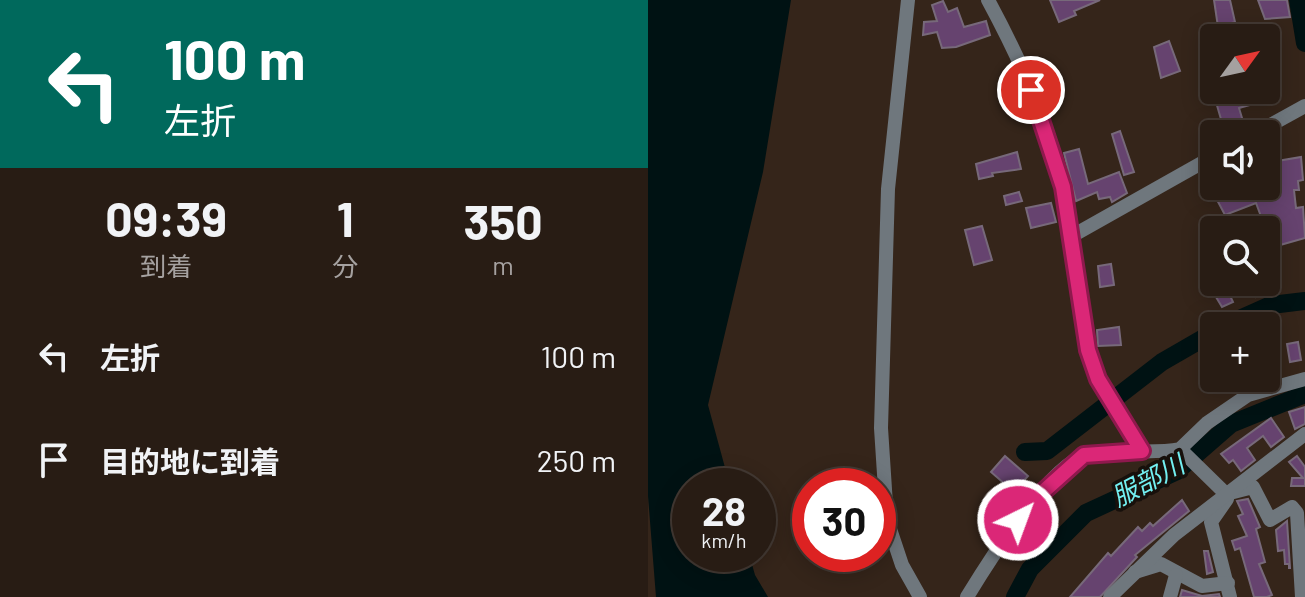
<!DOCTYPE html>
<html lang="ja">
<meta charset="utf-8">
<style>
:root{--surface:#281c14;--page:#30251d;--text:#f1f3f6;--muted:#a5a1a0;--line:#443a34}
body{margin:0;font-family:Barlow,"Noto Sans JP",sans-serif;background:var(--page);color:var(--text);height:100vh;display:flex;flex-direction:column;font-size:30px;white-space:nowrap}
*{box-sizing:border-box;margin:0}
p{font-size:26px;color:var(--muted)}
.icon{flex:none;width:44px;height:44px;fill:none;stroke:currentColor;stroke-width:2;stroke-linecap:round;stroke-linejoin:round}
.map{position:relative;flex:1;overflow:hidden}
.drawer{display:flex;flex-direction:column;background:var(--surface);width:648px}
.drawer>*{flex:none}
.banner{background:#00695c;color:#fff;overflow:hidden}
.needle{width:52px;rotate:57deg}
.controls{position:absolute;left:552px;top:24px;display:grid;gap:16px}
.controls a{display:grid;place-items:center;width:80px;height:80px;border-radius:8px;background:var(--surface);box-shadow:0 4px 20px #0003,0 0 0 2px var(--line);font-size:40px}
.speed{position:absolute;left:24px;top:468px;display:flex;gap:16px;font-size:40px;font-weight:700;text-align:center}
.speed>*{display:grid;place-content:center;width:104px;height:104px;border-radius:50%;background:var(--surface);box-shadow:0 4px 20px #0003,0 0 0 2px var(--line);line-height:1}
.speed small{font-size:20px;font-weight:400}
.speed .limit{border:12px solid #d22;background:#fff;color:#111}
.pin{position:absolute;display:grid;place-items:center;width:68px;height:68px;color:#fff;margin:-34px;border:4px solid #fff;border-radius:50%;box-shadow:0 2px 8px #0007}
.me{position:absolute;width:88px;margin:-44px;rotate:42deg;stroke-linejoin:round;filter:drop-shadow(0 0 6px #0008)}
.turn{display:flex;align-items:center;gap:28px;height:168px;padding:0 32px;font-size:36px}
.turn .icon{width:104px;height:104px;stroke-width:2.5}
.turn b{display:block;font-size:56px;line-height:68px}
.eta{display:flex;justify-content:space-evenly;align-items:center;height:136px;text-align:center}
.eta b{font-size:48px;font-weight:700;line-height:56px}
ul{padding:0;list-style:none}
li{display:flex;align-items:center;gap:24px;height:104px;padding:0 32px}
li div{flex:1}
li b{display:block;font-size:30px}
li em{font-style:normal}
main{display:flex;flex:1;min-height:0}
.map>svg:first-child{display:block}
.water{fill:#001213}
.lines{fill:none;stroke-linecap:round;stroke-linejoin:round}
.river{stroke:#001213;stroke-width:18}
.building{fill:#66436f;stroke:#77697a;stroke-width:2}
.minor{stroke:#6f777d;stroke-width:14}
.route-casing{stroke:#8e194d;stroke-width:20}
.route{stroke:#db2777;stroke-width:14}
.labels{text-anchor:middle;stroke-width:7;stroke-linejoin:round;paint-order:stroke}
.water-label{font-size:26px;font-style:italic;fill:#73f0f2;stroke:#17100b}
</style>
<main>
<section class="drawer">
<div class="banner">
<div class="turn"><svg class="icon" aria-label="left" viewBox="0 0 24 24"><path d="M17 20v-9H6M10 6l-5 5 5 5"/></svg><div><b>100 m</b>左折</div></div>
</div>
<div class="eta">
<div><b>09:39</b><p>到着</p></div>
<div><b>1</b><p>分</p></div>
<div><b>350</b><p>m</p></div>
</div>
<ul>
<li><svg class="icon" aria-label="left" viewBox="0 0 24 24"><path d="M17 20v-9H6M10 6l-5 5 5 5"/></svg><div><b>左折</b></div><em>100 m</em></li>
<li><svg class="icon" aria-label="arrive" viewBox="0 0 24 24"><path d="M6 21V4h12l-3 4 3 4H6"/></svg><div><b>目的地に到着</b></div><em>250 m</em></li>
</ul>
</section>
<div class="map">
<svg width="657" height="597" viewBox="0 0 657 597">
<rect width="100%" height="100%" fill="#35251a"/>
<polygon class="water" points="0,0 143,0 115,172 60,405 82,486 42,486 42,554 101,554 107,575 120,597 8,597 0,496"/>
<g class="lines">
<g class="river">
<polyline points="650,0 657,43"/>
<polyline points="576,326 623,305 657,301"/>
<polyline points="377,452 399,451 514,362 566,332"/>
<polyline points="367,597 382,569 438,513 529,471 583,424 657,394"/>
</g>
</g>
<g class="building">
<polygon points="402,0 452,0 426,11 428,15 411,22"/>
<polygon points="566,0 582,0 587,22 570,27"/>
<polygon points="610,0 639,0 642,17 617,19"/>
<polygon points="295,1 300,12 309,8 316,27 338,21 342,35 308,47 294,48 289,32 275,35 276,22 289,21 284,5"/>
<polygon points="521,41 532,71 513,78 506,47"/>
<polygon points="576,90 613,90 616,101 591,108 597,128 577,133 568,102 579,99"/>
<polygon points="472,131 486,172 476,175 464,134"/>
<polygon points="624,136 629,161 653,157 655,180 650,181 651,190 646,190 648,208 655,207 657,238 618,249 618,230 608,203 577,215 567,196 568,191 578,186 584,198 618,186 618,139"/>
<polygon points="431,149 440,184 471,172 479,193 464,202 462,197 451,199 449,192 428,201 416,153"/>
<polygon points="369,152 373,169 344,173 345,176 331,179 328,164"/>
<polygon points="371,192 374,201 358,205 356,196"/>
<polygon points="403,203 408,222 383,228 378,208"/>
<polygon points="334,226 344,260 326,265 317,230"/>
<polygon points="463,264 466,285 452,287 450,266"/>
<polygon points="559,282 583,282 577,285 585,302 574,307"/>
<polygon points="602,282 612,282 616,294 608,297"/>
<polygon points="471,327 473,345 450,346 449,330"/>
<polygon points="650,342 653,360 642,362 639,344"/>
<polygon points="657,407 657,424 647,429 641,412"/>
<polygon points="623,418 636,437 623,447 615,436 599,448 607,460 593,471 585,460 581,463 573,454"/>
<polygon points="357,456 380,476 366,492 343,472"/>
<polygon points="649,456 657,467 657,486 643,486 644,478 655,478 641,462"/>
<polygon points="600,499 612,527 608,529 617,562 611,564 624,595 619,597 606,597 592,548 587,550 584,541 599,536 590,516 595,514 589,501"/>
<polygon points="534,500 541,511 487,555 489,557 452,597 422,597 460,553 463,556 490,527 494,531 502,523 505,526"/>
<polygon points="639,521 642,568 641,568 641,564 637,564 636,550 630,551 628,530"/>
<polygon points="556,551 560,551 565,572 559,574"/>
<polygon points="534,590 554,596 571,594 572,597 532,597"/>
</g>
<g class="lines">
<g class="minor">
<polyline points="260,0 240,189 233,428 239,520 254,565 272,597"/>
<path d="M 340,0 C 372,59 400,121 415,186 C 427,240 428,296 440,349 C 449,388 479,415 494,451"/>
<polyline points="606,134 657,106"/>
<polyline points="424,236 566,156"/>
<polyline points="532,449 578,494 605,487 622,520 644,507 649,513 654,597"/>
<polyline points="579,499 563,522 582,597"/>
<polyline points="487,572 513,564 554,586 580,583"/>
<path d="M 319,597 C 339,564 401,465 438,455 C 468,447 502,455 532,449 L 559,423 L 600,395 L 657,379"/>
<polyline points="462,597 526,535 657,434"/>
<polyline points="522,597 528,575"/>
</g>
</g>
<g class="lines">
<g class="route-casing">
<polyline id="route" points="370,520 387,499 436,455 494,451 450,379 440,350 415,187 383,90"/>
</g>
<use href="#route" class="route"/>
</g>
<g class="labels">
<g class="water-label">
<text transform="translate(500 481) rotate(-28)" y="9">服部川</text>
</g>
</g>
</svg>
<div class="controls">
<a><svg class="needle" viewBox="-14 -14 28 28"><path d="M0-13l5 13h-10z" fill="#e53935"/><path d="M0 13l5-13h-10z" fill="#a5a1a0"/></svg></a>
<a><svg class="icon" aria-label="sound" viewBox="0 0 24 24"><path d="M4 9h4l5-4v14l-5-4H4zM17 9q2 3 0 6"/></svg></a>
<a><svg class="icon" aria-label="search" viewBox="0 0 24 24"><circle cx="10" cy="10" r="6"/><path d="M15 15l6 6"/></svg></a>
<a>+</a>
</div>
<div class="speed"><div>28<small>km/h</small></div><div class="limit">30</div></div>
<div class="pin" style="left:383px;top:90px;background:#d93025"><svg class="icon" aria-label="arrive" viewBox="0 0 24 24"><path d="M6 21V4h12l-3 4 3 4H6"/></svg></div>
<svg class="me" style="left:370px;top:520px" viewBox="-20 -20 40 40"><circle r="17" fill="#db2777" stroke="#fff" stroke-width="3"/><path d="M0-11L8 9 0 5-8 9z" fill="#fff"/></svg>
</div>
</main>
